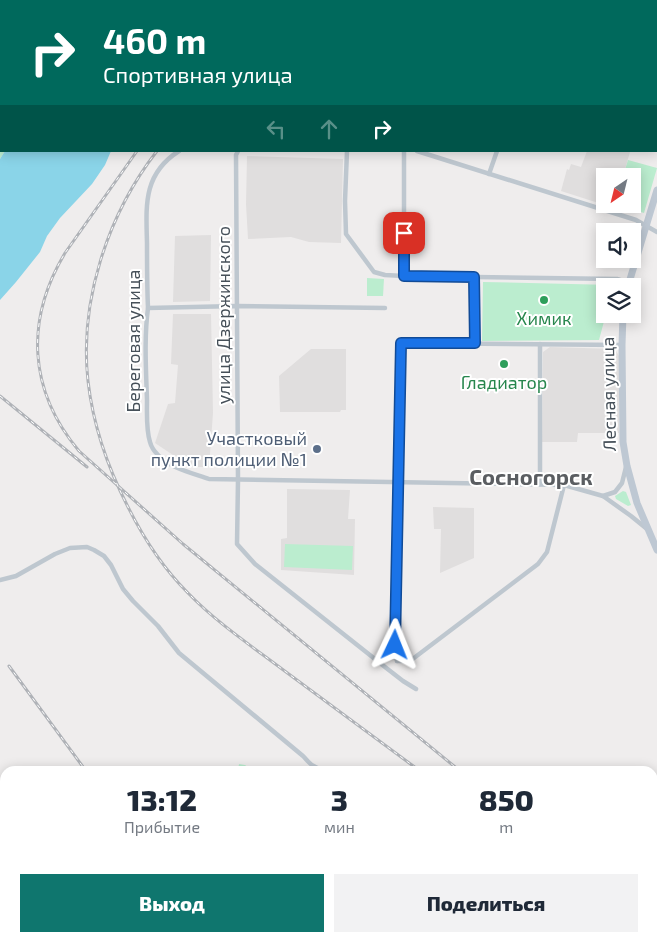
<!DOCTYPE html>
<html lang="ru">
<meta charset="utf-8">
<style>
:root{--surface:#fff;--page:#f2f2f3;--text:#1f2937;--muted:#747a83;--accent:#0f766e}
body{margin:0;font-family:"Exo 2",sans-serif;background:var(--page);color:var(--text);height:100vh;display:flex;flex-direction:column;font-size:19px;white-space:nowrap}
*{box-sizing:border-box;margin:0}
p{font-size:16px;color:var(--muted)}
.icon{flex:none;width:28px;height:28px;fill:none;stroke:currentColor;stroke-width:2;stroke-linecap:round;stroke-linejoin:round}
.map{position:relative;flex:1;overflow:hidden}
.details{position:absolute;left:0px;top:766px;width:658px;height:176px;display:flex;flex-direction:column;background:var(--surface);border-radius:15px 15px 0 0;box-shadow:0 2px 12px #0003}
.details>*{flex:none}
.top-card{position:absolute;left:0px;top:0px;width:658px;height:152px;box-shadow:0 2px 12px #0003;background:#00695c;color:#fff;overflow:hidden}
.needle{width:32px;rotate:215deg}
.fabs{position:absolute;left:596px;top:168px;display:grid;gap:10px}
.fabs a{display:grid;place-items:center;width:45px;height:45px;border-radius:0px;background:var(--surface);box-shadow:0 2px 12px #0003;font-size:25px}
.pin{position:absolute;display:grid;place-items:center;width:42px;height:42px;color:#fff;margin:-21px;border-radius:10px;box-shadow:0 2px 8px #0006}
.me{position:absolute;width:55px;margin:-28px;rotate:2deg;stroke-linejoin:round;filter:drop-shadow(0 0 4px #0008)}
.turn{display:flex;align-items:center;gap:18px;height:105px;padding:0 20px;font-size:22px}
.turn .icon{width:65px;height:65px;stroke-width:2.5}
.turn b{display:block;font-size:35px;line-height:42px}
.lanes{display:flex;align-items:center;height:48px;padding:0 20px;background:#0003;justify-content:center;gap:25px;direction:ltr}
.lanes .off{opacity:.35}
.eta{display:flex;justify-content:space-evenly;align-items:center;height:85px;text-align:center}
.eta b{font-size:30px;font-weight:800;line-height:35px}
.cta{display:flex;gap:10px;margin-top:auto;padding:10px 20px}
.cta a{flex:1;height:58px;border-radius:0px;background:var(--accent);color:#fff;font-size:20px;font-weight:800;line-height:58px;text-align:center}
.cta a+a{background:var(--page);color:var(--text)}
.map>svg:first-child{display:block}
.education{fill:#e0dede}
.green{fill:#bbedcf}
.water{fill:#8ad4e8}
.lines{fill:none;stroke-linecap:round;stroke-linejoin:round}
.street{stroke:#bec7cf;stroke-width:4.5}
.secondary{stroke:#bec8d3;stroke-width:7}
.rail-casing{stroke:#afb2b7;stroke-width:3}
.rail{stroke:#fff;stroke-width:1;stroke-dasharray:4;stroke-linecap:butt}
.route-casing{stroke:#114b97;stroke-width:12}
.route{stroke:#1a73e8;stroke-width:9}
.leisure-dot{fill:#2e9e5b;stroke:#fff;stroke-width:2}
.service-dot{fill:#5c6f8a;stroke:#fff;stroke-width:2}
.labels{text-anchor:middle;stroke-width:4;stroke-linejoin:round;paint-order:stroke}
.street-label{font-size:18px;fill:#465059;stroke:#fff}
.leisure-label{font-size:18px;fill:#27864d;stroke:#fff}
.service-label{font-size:18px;fill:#4e5e75;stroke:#fff;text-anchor:end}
.district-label{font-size:22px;font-weight:bold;fill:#5a5d61;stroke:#fff}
</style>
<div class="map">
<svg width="657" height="942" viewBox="0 0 657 942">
<rect width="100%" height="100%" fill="#efeded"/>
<g class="education">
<polygon points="587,151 630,152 623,176 605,176 605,204 615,204 614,208 561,191 567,169 569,170 571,164 581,167"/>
<polygon points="247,156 343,159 341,243 309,242 291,237 248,239 246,204"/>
<polygon points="211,235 210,301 173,302 175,236"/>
<polygon points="173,314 211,314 213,413 209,467 191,467 155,443 168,404 175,403 178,365 171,364"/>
<polygon points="550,347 615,349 619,356 619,433 578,433 577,442 542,442 543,352"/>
<polygon points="311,349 346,349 346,410 341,410 340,412 280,412 279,376"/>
<polygon points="287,489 350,490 348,519 355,519 354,575 281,570 281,539 287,538"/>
<polygon points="433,507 474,508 474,558 440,573 441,529 434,529"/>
</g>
<g class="green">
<polygon points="0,0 99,0 99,1 1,1 1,151 5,151 0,159"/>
<polygon points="628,160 657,168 644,213 615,204 632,204 632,176 623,176"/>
<polygon points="367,278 384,279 383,296 367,296"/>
<polygon points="483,282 613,285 613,286 605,286 605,314 606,314 599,340 482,341"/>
<polygon points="623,491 626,492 631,505 628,506 616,499 615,496"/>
<polygon points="285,544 353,546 352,570 284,567"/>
<path d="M 239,764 L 245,765 L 253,771 C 244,771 231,774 224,767 L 227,766 L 233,769 L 238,770 Z"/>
</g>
<g class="water">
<rect x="99" y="0" width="90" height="1"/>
<polygon points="5,151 111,151 105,165 92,184 60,218 47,236 40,252 16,282 0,300 0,159"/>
<polygon points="0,844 5,849 5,938 82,938 85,942 0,942"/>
</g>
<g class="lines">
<g class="street">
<polyline points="537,0 541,1"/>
<polyline points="351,1 352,0"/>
<polyline points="449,1 450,0"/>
<polyline points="656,38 657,38"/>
<path d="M 179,151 C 143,174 146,205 147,243 C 147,265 147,286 148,308 C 144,338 146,369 147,400 C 147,412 146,430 150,442 C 151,446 155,452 158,455 C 170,468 192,473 209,479 L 564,485 L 603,496 L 631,516 L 647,529"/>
<polyline points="238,151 236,155 238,480 237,544 255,564 385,667 403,681 416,689"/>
<polyline points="347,151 345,201 346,234 374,272 385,275 404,276 617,279 629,283"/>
<polyline points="404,151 404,276"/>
<polyline points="417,151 636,220 657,232"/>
<polyline points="489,174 497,151"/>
<polyline points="474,277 475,343"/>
<polyline points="148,308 237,306 385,308"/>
<polyline points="540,484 540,344"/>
<polyline points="603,496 615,492 622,483 626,467"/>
<path d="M 0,580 L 16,576 L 55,554 L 70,548 L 87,547 L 94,550 L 104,556 L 111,565 L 123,589 L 133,601 L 158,626 L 179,653 L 303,756 C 306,759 309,763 312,765 C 323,773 337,767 348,771"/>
<polyline points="397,661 395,645 401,343 622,345"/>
<polyline points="397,661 410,661 538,564 547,552 564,485"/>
<polyline points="471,938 474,942"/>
</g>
<g class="secondary">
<polyline points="628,286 657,190"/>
<polyline points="623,314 622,345 623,442 627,466 637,503 657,550"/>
</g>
<g class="rail-casing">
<g id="rail">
<polyline points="220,1 221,0"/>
<polyline points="280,1 281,0"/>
<path d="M 137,151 L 65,253 C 25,320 28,390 79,451 L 183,544 L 460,771"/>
<path d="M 157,151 C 108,214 79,301 88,381 C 93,425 108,468 128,507 C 144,539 163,568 188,593 C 216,622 250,645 282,669 C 328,703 374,737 420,771"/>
<polyline points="0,396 87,467"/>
<polyline points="9,666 86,771"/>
<polyline points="652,930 657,934"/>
<polyline points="207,938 210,942"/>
<polyline points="642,938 648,942"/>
</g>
</g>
<use href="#rail" class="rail"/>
</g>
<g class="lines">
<g class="route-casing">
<polyline id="route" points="395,645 401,343 475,343 474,277 404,276 404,233"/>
</g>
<use href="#route" class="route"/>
</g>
<g class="leisure-dot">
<circle cx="544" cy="300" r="5"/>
<circle cx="504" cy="364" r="5"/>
</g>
<circle class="service-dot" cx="317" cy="449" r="5"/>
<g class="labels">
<g class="street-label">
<text transform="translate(224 315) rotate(-90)" y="6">улица Дзержинского</text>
<text transform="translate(134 341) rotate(-90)" y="6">Береговая улица</text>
<text transform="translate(609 394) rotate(-91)" y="6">Лесная улица</text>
</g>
<g class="leisure-label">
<text x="544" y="325">Химик</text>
<text x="504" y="389">Гладиатор</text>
</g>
<g class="service-label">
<text x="307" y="445">Участковый<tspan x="307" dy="21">пункт полиции №1</tspan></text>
</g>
<g class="district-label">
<text x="531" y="485">Сосногорск</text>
</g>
</g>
</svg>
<div class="fabs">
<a><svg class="needle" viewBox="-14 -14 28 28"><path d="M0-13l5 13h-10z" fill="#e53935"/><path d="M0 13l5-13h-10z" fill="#747a83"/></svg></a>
<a><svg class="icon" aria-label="sound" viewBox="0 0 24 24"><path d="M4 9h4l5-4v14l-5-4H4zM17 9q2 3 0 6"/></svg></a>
<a><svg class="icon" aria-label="layers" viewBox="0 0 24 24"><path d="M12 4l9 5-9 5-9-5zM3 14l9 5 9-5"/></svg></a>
</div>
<div class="pin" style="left:404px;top:233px;background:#d93025"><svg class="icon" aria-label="arrive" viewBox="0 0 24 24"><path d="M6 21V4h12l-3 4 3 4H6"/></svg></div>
<svg class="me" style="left:395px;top:645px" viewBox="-20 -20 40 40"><path d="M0-17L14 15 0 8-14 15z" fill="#1a73e8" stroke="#fff" stroke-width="4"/></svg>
<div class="top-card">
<div class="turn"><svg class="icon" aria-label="right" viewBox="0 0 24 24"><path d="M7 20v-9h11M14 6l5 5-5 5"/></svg><div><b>460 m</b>Спортивная улица</div></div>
<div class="lanes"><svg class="icon off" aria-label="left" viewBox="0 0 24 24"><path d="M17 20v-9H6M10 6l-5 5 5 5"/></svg><svg class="icon off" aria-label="ahead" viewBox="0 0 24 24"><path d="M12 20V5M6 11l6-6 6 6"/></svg><svg class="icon" aria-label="right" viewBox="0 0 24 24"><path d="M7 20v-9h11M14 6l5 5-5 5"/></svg></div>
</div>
<section class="details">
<div class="eta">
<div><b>13:12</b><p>Прибытие</p></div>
<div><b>3</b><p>мин</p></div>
<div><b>850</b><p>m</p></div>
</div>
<div class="cta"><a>Выход</a><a>Поделиться</a></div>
</section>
</div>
